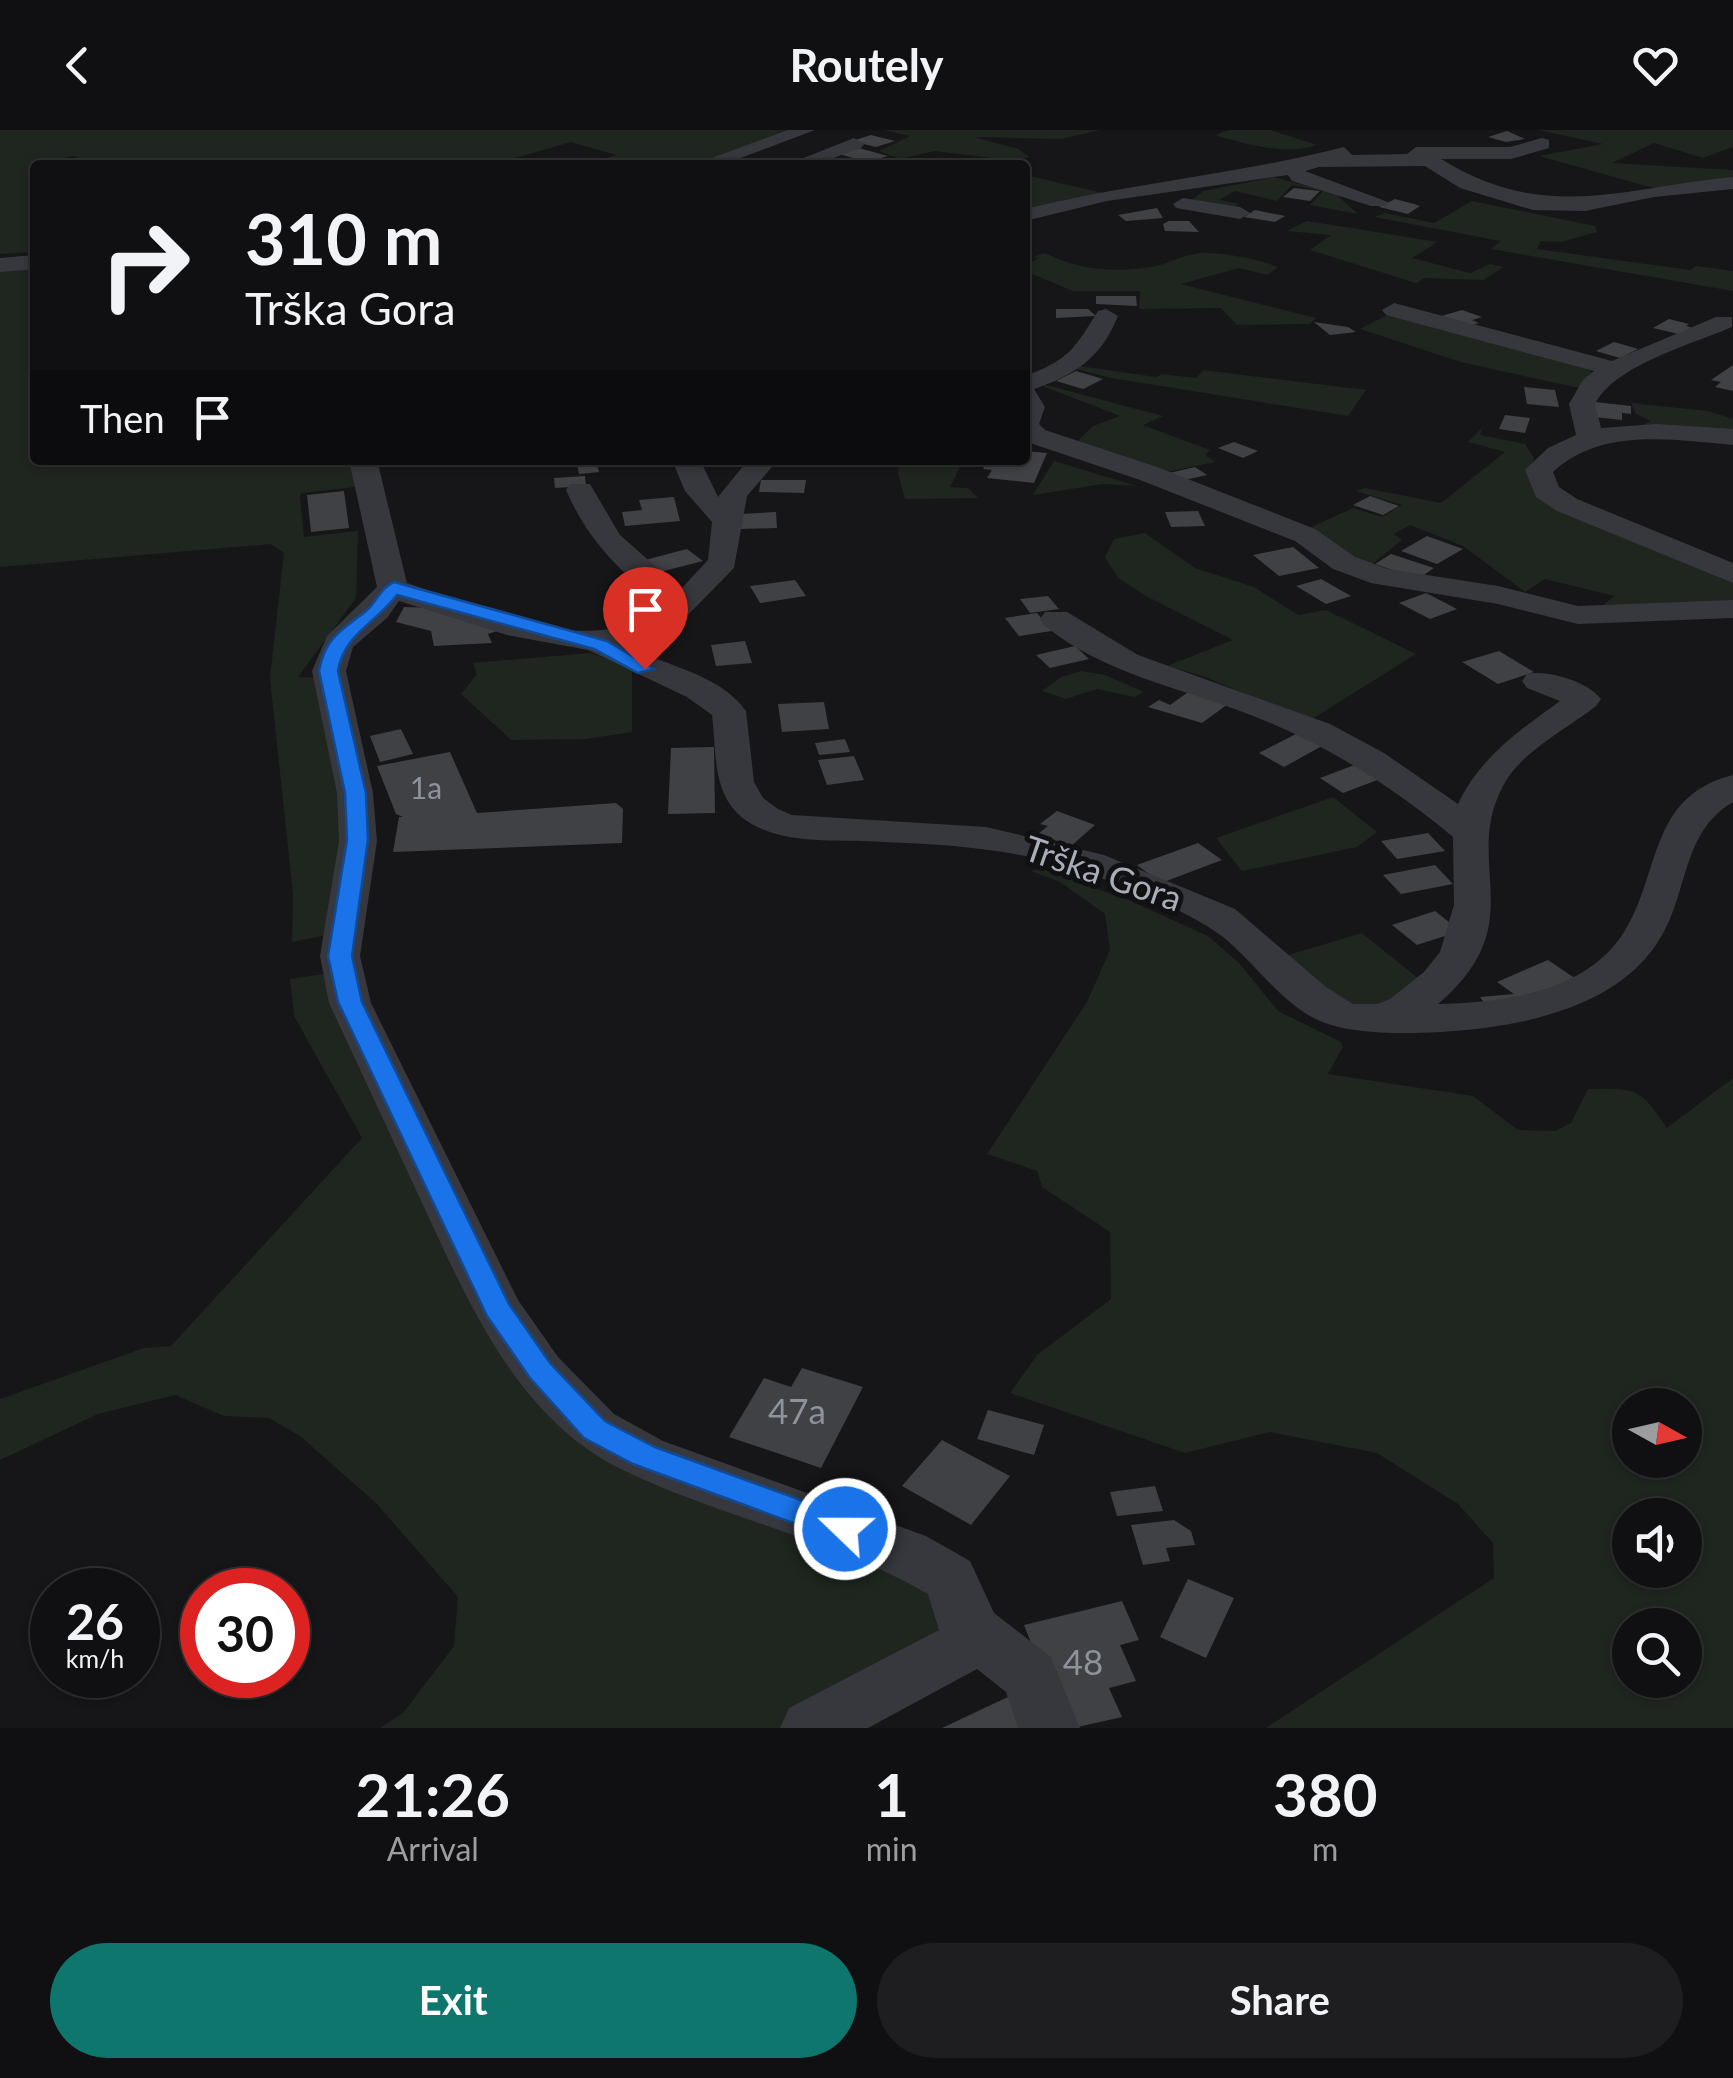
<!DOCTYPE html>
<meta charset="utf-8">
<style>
:root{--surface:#101012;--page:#1e1e20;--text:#f1f3f6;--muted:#9c9d9f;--line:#303032;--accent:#0f766e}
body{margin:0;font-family:Lato,sans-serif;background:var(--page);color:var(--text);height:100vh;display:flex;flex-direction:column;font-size:38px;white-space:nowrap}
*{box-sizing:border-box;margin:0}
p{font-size:32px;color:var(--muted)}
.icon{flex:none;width:55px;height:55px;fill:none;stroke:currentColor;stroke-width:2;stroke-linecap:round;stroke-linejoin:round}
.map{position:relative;height:1598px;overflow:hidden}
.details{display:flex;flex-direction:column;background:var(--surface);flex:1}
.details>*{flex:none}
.top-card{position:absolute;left:30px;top:30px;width:1000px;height:305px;border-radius:10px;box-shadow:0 2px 8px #0004,0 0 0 2px var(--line);background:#101012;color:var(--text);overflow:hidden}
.needle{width:65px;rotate:98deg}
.fabs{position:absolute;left:1612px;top:1258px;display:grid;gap:20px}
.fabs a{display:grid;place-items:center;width:90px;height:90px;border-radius:50%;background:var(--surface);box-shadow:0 2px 8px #0004,0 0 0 2px var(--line);font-size:50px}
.speed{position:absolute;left:30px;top:1438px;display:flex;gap:20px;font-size:50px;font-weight:700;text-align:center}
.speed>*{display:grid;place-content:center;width:130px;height:130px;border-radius:50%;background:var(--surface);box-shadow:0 2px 8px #0004,0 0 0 2px var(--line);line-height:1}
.speed small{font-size:25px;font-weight:400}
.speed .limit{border:15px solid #d22;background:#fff;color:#111}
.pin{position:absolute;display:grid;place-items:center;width:85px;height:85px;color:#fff;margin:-102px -42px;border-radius:50% 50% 50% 0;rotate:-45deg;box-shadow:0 0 10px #0007}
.pin .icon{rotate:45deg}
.me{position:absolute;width:110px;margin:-55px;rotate:292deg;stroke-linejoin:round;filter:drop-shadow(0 0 8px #0008)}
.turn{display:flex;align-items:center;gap:35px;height:210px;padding:0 50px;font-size:45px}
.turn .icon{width:130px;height:130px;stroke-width:2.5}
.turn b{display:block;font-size:70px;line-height:85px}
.then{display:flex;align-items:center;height:95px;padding:0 50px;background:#0003;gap:20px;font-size:38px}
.eta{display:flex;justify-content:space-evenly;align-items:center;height:170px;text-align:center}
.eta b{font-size:60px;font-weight:700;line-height:70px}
.primary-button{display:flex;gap:20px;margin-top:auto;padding:20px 50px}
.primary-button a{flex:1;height:115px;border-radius:60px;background:var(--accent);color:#fff;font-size:40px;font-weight:700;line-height:115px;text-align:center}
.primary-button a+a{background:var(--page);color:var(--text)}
header{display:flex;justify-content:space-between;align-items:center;height:130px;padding:0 50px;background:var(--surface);font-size:45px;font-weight:700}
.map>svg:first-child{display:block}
.green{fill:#1e261f;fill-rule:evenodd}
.building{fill:#404145}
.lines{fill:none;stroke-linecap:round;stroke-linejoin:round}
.minor{fill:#37383d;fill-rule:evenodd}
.route{fill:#1a73e8;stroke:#114b97;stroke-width:2.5}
.labels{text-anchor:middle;stroke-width:10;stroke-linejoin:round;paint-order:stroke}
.number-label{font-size:30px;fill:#8e929b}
.street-label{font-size:35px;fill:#a8adb8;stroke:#111113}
.near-number-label{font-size:35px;fill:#8e929b}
</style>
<header><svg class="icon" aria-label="back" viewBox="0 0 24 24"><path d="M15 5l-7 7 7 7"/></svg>Routely<svg class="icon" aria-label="heart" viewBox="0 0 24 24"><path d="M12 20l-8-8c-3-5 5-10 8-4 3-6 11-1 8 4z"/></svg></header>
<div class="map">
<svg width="1733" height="1598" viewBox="0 0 1733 1598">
<rect width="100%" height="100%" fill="#161618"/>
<g class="green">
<polygon points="0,0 800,0 697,35 585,35 616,25 571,12 492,35 87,35 75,26 67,27 76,35 35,35 35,122 0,124"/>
<polygon points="884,0 1100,0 1061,9 974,7 1018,19 1030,27 1014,31 935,21 900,29 879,21 910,6"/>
<path d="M 1229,0 L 1270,0 L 1317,15 C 1287,26 1244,14 1215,5 Z"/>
<polygon points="1539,0 1733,0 1733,17 1703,28 1654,13 1612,33 1733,40 1733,51 1657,59 1539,26 1603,14"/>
<polygon points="1025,45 1103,63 1025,83"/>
<polygon points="1274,47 1336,64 1358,84 1310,75 1323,61 1292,55 1277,71 1235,61 1219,70 1239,74 1233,77 1190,72 1203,61"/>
<polygon points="1472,71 1595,96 1597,102 1561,112 1541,111 1537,119 1690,140 1696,136 1733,141 1733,161 1491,119 1501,111 1374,87 1385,83 1434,93"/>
<polygon points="1307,91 1438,112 1412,128 1470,143 1490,134 1504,137 1483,150 1425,148 1416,153 1310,120 1331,105 1287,101"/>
<path d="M 1045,123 C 1079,140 1112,143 1150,137 C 1167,135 1183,124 1202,123 C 1228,123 1254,128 1278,137 L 1268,145 L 1239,138 L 1181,154 L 1316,188 L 1310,194 L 1237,195 L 1221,178 L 1139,179 L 1140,161 L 1073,161 L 1025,141 L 1025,136 L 1039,128 L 1033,127 Z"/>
<polygon points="35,138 35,330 350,330 355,357 301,363 300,367 304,407 358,401 356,468 298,547 323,548 352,692 331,804 292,812 293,764 270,548 284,423 271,414 0,437 0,140"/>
<polygon points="1391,183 1590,240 1593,245 1582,257 1574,257 1461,232 1360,199"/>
<polygon points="1079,236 1156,247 1162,244 1196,248 1203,240 1366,260 1348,286 1111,248 1076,239"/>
<polygon points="1047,251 1046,255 1163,286 1143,295 1210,320 1205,325 1215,332 1166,342 1075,314 1093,296 1120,286 1035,253"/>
<polygon points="1631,273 1708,281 1733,289 1733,304 1637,297 1651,291 1636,284"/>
<polygon points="1483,297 1480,305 1525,314 1534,328 1532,357 1733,450 1733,471 1599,479 1614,466 1545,449 1525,462 1463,416 1410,395 1394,404 1402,410 1370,436 1307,399 1353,378 1382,387 1402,375 1356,361 1365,358 1441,373 1505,322 1468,312"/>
<polygon points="900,330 956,330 953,336 960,337 950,357 968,358 978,368 905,369 898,343"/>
<polygon points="1054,331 1137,356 1102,354 1033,365"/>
<polygon points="1145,403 1195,438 1254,457 1298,485 1326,480 1416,524 1309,591 1203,546 1167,536 1233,510 1146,466 1118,448 1105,427 1114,409"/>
<polygon points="590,523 632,538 632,602 586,609 511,610 461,564 477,544 473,533"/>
<polygon points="1081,541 1105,545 1144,562 1134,567 1097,559 1066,569 1042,561 1061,547"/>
<polygon points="1333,667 1377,702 1357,717 1242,741 1216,708"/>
<path d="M 1042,739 L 1126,769 L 1208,806 L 1239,833 L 1278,881 L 1341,912 L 1343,917 L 1328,944 L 1473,966 L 1518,1000 L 1555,1001 L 1571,993 L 1588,959 C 1637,958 1640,958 1667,998 L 1733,948 L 1733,1598 L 1266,1598 L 1494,1448 L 1493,1413 L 1458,1374 L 1377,1323 L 1270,1302 L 1185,1323 L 1010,1263 L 1037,1225 L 1111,1169 L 1110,1102 L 1042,1057 L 1037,1041 L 987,1024 L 1087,872 L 1110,820 L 1105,784 L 1060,752 L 1031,741 ZM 1630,1275 L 1685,1275 L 1685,1330 L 1630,1330 ZM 1630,1385 L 1685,1385 L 1685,1440 L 1630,1440 ZM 1630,1495 L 1685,1495 L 1685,1550 L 1630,1550 Z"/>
<polygon points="1362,803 1419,849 1381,881 1349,879 1285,826"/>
<polygon points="329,843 546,1262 943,1462 951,1499 786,1598 380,1598 403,1583 454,1516 458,1467 376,1373 300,1306 269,1288 224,1286 175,1265 98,1284 0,1330 0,1269 144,1218 171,1216 362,1008 294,886 290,849"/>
</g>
<g class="building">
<polygon points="1507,1 1525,9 1506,12 1488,7"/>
<polygon points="871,5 895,11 876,17 852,11"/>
<polygon points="855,17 888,26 868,32 835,23"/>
<polygon points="1294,58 1320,61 1310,71 1283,67"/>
<polygon points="1395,69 1414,74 1420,76 1408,84 1379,77"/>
<polygon points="1157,78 1163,88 1126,91 1118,85"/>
<polygon points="1255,80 1285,86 1275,92 1244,87"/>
<polygon points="1169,91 1189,91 1199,102 1165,101 1163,94"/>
<polygon points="1096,166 1136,166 1137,176 1096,174"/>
<polygon points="1056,179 1088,179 1096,186 1056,188"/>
<polygon points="1462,180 1482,187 1472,190 1479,193 1469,196 1438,187"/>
<polygon points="1669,189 1689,194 1686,196 1693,198 1683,205 1653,198"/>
<polygon points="1314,192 1348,197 1356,202 1330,205"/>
<polygon points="1614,212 1638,219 1620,228 1596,221"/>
<polygon points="1733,235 1733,261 1715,257 1721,252 1711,250"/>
<polygon points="1076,241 1103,249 1083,259 1056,251"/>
<polygon points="1524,257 1555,260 1559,277 1527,274"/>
<polygon points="1595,272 1631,276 1631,284 1622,283 1622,290 1594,287"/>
<polygon points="1505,285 1530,288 1525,303 1499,299"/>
<polygon points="1234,312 1258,321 1243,328 1218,318"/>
<polygon points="1025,321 1047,323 1034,353 987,348 992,340 983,339 987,330 1025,330"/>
<polygon points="576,330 596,330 599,342 579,344"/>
<polygon points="820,330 878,330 877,336 819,335"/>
<polygon points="1195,337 1207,345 1180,351 1169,343"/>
<polygon points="585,346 586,356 555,358 554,348"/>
<polygon points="761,350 806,350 804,363 759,362"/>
<polygon points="344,361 349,398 311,402 307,365"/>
<polygon points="1370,366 1399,376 1383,385 1353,375"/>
<polygon points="674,367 680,391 625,396 622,382 642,380 639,370"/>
<polygon points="1198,381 1205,396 1171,397 1165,382"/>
<polygon points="776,382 777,398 741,399 741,384"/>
<polygon points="1427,406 1463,419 1437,434 1401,421"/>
<polygon points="1293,417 1319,438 1279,446 1253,425"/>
<polygon points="687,419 703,431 660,442 645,430"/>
<polygon points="1391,424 1434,438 1418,449 1375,434"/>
<polygon points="1321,449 1351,466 1326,474 1296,456"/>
<polygon points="795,450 806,466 760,473 750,456"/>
<polygon points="1426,463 1457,479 1430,489 1399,473"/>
<polygon points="1048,466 1059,479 1030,483 1020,469"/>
<polygon points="404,477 438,478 500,500 488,504 492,513 434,516 431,501 396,492"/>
<polygon points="1037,483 1052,501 1019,506 1005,488"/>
<polygon points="745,511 752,533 716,536 711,515"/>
<polygon points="1075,516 1089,529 1050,538 1036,525"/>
<polygon points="1499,521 1534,542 1498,554 1462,532"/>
<polygon points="1191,560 1228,574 1202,593 1148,577 1159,570 1170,575"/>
<polygon points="824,572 829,599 782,602 778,574"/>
<polygon points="401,599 413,624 380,632 370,606"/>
<polygon points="1296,604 1322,616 1284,637 1259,623"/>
<polygon points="845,609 850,622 819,625 815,613"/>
<polygon points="714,617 715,683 668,684 671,618"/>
<polygon points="450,622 477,683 616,673 623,679 622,713 393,722 399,687 403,687 396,684 377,636"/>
<polygon points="854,626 864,650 827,655 818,630"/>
<polygon points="1357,634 1380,649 1343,663 1320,648"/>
<polygon points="1057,681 1095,695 1071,716 1038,704 1048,696 1040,694"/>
<polygon points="1428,703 1445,721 1397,729 1381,711"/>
<polygon points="1198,713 1222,730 1161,753 1137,735"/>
<polygon points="1435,735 1453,754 1401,764 1383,745"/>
<polygon points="1435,781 1460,801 1417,815 1392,795"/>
<polygon points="1548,830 1579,851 1489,879 1480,867 1514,864 1497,852"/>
<polygon points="802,1238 863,1257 821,1338 729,1307 764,1248 791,1257"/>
<polygon points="988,1280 1044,1295 1034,1325 977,1309"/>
<polygon points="942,1310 1010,1346 971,1395 902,1356"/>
<polygon points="1155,1356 1163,1381 1117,1386 1110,1362"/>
<polygon points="1174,1390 1191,1401 1195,1415 1166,1418 1170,1431 1143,1435 1131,1395"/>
<polygon points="1188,1449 1234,1468 1206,1528 1160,1507"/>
<polygon points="1122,1471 1139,1510 1120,1515 1136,1551 1109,1558 1122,1587 1073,1598 1055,1573 1024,1495"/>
<polygon points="1010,1566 1030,1598 942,1598"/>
</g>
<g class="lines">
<g class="minor">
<polygon points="788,0 815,0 722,35 693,35"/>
<polygon points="854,8 864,14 861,18 814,35 786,35"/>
<path d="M 1542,8 L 1549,10 L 1549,18 L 1511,29 L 1441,29 C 1544,93 1621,58 1733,47 L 1733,59 L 1654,67 L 1585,81 L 1533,80 L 1460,58 L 1425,36 L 1319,37 L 1305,41 L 1388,72 L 1385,76 L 1371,76 L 1292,51 L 1288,45 L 1107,71 L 1025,91 L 1025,79 C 1131,53 1239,44 1344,17 L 1352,25 L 1407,24 L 1416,17 L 1510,17 Z"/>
<polygon points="1183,68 1240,77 1250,83 1240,89 1176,78 1173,74"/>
<polygon points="35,125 35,139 0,142 0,128"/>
<path d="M 1394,173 L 1612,231 L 1716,187 L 1732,187 L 1732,197 C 1693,214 1615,235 1595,274 L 1601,298 L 1657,294 L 1733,299 L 1733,315 C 1672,310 1602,297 1553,342 L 1559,357 L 1577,369 L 1733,433 L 1733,453 L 1557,381 L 1536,367 L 1525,340 L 1548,318 L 1576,305 L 1569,274 L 1583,250 L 1594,241 L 1386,185 L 1382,180 Z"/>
<path d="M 1106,179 L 1118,186 C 1101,228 1075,245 1034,259 L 1045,277 L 1039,294 L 1045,300 L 1160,338 L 1315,399 L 1355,427 L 1388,439 L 1498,456 L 1578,476 L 1733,470 L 1733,488 L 1578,494 L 1498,474 L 1371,453 L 1333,439 L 1295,411 L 1140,350 L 1027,312 L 1025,246 C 1069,230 1075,218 1098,181 Z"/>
<path d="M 349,330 L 377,330 L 407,453 C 483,479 593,533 664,475 C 621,444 587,409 566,360 L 570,354 L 590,354 L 620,405 L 681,459 L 708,430 L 712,392 L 685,361 L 672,330 L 700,330 L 718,367 L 748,330 L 778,330 L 747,366 L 734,438 L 676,497 L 653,511 L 628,517 C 665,535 721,545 746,581 L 754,652 L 763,668 L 778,679 L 792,685 L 986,697 L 1104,725 L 1235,779 L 1326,857 L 1353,874 L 1378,874 L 1390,869 L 1424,842 L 1440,822 L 1454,775 L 1453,707 C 1391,655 1324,613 1248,584 C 1178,557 1105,544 1045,496 L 1040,489 L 1045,482 L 1067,482 L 1138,525 L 1330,594 L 1384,623 L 1458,674 C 1480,627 1519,601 1560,571 L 1527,558 L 1522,551 L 1527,544 C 1547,539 1589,552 1601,569 L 1596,576 C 1567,599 1520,622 1503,656 C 1461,735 1534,792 1438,874 C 1503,872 1586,863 1624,802 C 1661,744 1648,666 1733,645 L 1733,672 C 1691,697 1689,738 1673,781 C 1651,843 1598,872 1537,888 C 1486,902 1368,912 1320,891 C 1282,874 1255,833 1223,807 C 1184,776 1084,739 1035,728 C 985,717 934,714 884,712 C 841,709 788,716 750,693 C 711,669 717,625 712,585 L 687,567 L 588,520 L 507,505 L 399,471 L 387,488 L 353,517 L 346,541 L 373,663 L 377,711 L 360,826 L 371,873 L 518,1170 L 558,1227 L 614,1284 L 663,1311 L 926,1406 L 970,1431 L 994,1483 L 1051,1527 L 1080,1598 L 1018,1598 L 1006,1562 L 977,1539 L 868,1598 L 780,1598 L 789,1578 L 939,1500 L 928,1464 C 833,1409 723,1388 625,1341 C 514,1289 465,1164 416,1060 C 387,997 358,935 329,873 L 320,826 L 339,711 L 337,663 L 312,541 L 327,506 L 377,457 Z"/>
</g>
</g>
<path class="route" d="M 394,452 L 607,511 L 654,539 L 638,543 L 594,519 L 397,465 C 376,493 344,504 338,541 L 366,663 L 368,710 L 352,826 L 362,872 L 509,1174 L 550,1233 L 605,1291 L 655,1317 L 856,1390 L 861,1399 L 856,1408 L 845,1412 L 633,1334 L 584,1308 L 530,1248 L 487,1186 L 338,872 L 328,826 L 347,710 L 345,663 L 319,541 C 325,507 342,500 366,481 C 377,472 380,458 394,452 Z"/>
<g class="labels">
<g class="number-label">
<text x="426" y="669">1a</text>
</g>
<g class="street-label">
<text transform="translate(1103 744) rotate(19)" y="12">Trška Gora</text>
</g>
<g class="near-number-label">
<text x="797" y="1294">47a</text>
<text x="1083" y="1545">48</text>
</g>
</g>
</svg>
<div class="fabs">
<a><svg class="needle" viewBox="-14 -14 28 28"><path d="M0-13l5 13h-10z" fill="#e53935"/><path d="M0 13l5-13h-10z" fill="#9c9d9f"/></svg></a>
<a><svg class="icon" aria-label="sound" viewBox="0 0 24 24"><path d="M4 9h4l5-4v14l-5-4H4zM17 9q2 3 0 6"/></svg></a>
<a><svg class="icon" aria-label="search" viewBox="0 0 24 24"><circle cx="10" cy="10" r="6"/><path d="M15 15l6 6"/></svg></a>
</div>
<div class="speed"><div>26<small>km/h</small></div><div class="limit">30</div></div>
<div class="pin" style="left:645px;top:539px;background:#d93025"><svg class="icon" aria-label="arrive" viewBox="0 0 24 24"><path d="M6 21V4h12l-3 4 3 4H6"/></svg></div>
<svg class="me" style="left:845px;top:1399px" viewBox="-20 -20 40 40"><circle r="17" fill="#1a73e8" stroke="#fff" stroke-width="3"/><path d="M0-11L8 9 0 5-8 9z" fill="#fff"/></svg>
<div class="top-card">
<div class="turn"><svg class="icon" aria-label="right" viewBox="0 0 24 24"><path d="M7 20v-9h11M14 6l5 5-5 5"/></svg><div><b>310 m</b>Trška Gora</div></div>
<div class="then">Then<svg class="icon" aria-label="arrive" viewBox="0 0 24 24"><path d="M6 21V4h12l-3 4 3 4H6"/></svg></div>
</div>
</div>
<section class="details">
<div class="eta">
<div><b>21:26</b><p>Arrival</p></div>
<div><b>1</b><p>min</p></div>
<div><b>380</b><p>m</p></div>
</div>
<div class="primary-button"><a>Exit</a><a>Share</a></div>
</section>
